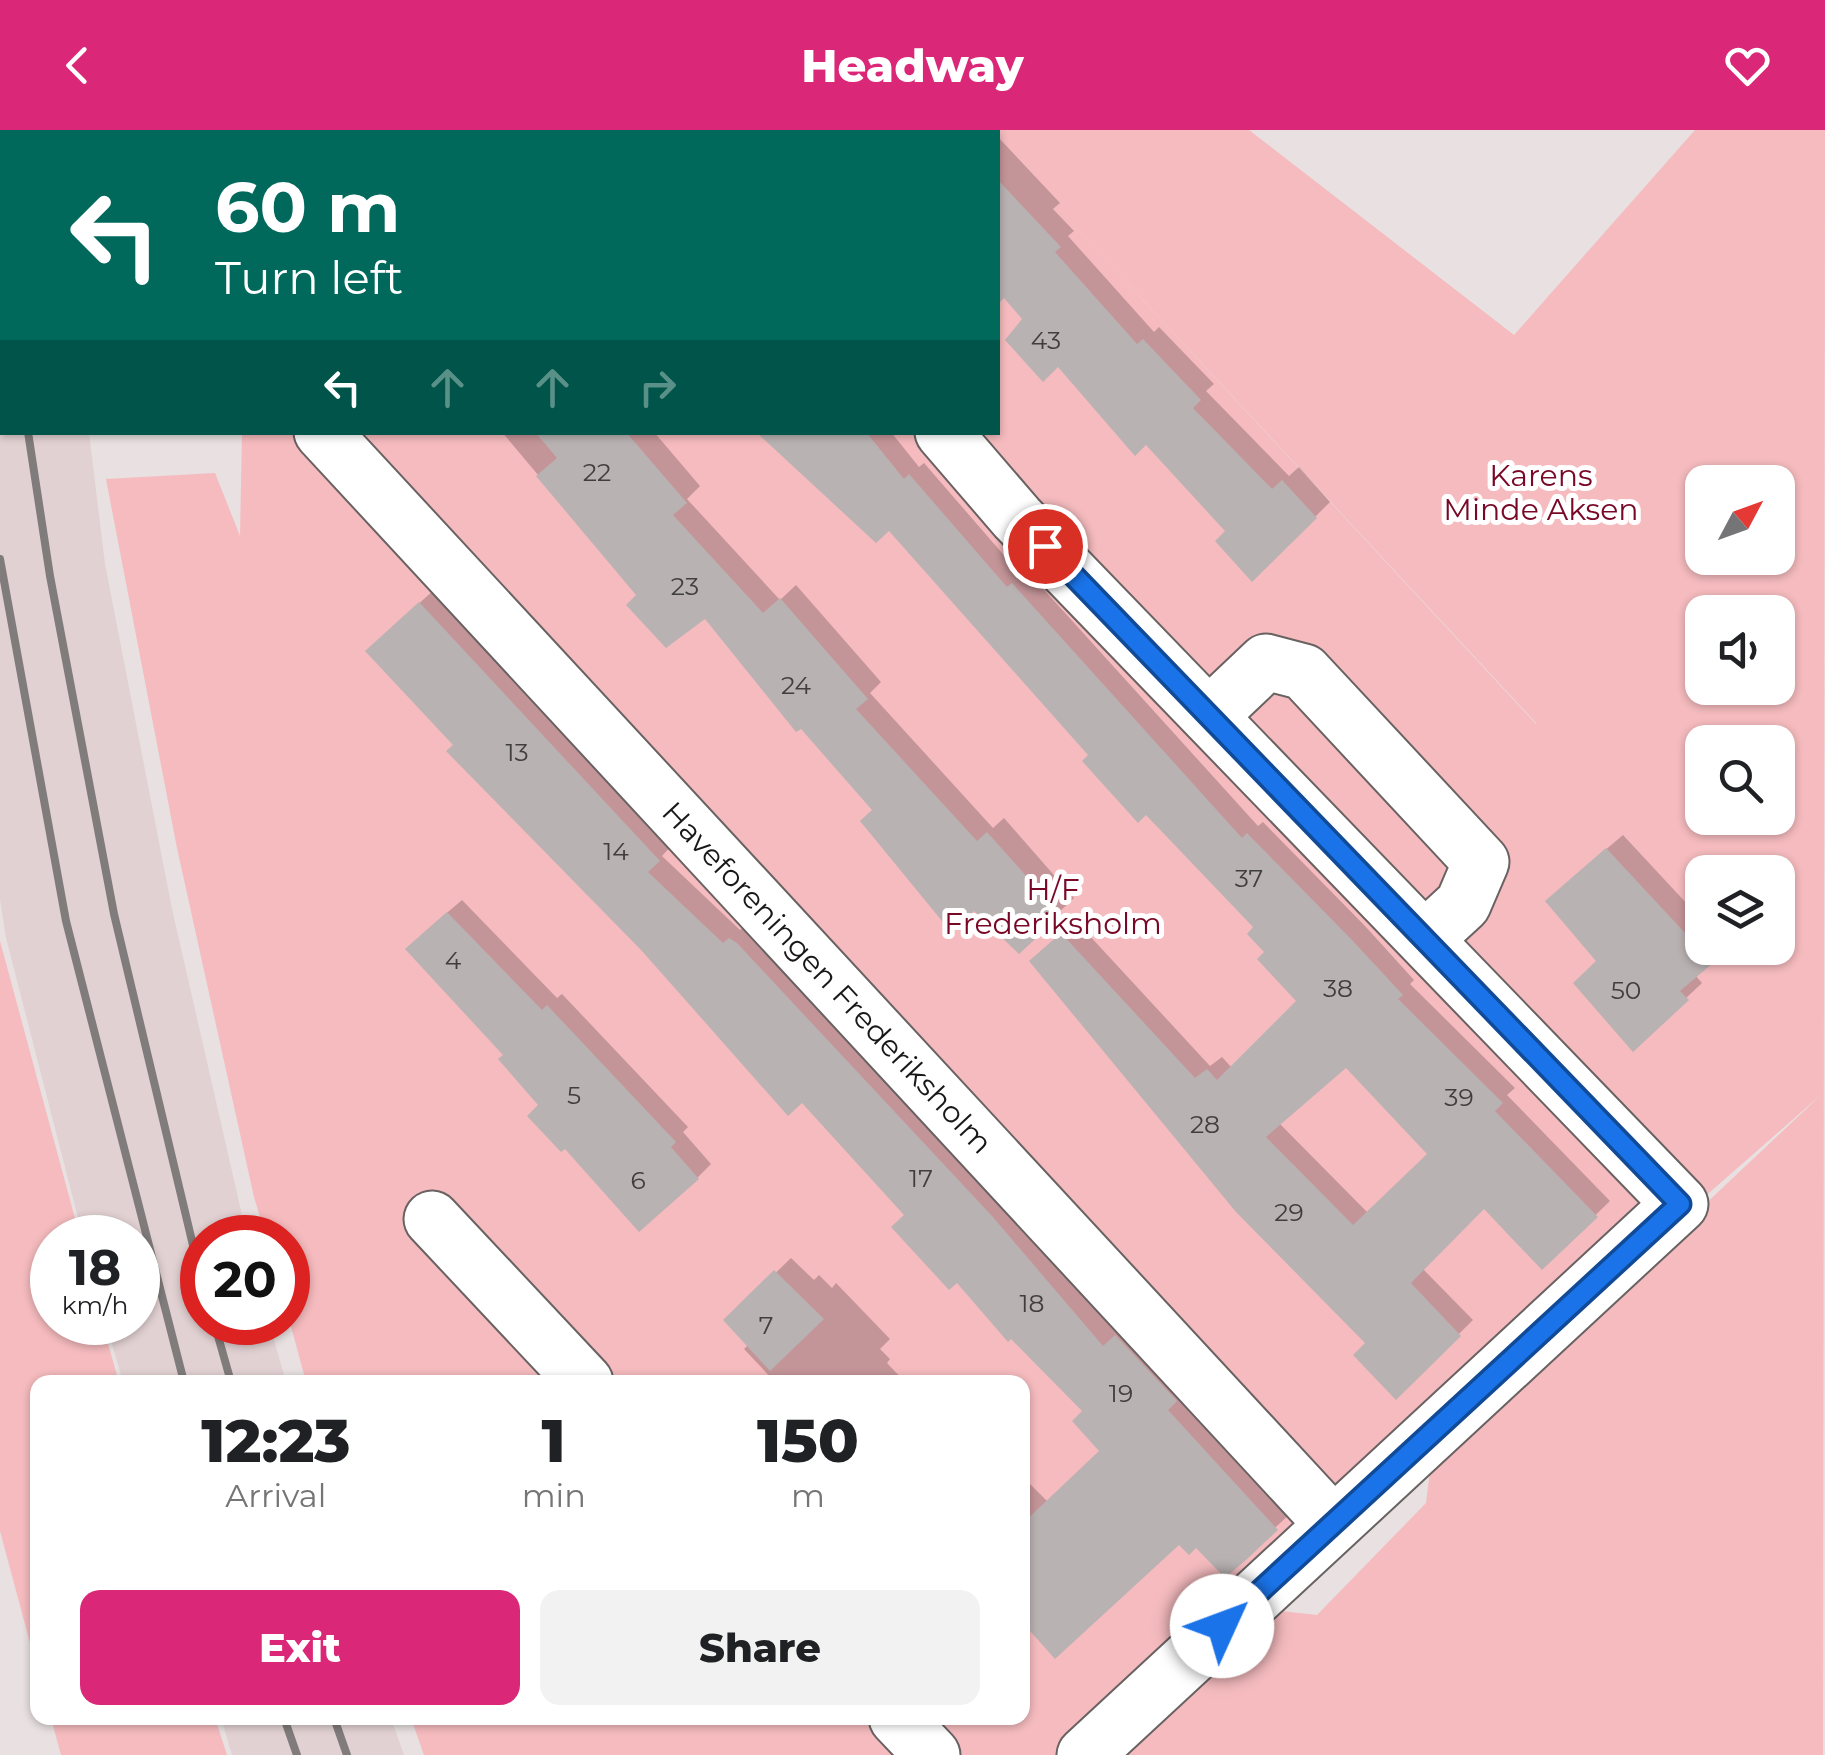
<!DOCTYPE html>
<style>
:root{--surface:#fff;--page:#f2f2f2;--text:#202124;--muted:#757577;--accent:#db2777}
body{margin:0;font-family:Montserrat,sans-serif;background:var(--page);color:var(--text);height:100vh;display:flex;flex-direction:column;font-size:38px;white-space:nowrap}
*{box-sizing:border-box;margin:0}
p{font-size:32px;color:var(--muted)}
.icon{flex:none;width:55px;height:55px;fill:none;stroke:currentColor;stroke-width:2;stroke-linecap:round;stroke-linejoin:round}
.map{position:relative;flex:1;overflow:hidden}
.details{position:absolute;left:30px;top:1245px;width:1000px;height:350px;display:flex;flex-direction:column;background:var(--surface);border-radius:20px;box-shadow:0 2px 8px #0004}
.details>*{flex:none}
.guide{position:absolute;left:0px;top:0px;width:1000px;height:305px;box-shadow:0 2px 8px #0004;background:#00695c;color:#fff;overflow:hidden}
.needle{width:65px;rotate:49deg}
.fabs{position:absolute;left:1685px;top:335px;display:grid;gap:20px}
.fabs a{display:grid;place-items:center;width:110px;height:110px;border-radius:20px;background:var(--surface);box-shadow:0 2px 8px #0004;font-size:50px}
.speed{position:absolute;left:30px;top:1085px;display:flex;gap:20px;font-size:50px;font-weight:700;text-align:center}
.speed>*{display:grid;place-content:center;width:130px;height:130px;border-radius:50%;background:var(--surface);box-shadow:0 2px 8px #0004;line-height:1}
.speed small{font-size:25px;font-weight:400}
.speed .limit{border:15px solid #d22;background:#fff;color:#111}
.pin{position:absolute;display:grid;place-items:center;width:85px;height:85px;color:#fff;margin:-42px;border:5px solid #fff;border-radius:50%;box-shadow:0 2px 10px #0007}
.me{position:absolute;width:110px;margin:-55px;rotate:47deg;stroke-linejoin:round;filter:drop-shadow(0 0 8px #0008)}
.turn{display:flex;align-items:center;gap:35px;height:210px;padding:0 50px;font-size:45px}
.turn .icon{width:130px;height:130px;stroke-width:2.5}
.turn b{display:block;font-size:70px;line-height:85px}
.lanes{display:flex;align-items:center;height:95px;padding:0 50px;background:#0003;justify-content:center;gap:50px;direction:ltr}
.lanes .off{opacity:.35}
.eta{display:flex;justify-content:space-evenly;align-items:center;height:170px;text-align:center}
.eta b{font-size:60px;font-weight:800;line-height:70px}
.button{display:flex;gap:20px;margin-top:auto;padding:20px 50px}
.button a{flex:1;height:115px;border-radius:20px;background:var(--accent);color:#fff;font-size:40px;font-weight:800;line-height:115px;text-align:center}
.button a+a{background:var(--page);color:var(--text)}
header{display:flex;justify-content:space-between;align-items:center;height:130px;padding:0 50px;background:var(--accent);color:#fff;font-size:45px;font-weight:800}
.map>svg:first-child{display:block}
.built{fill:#e2d1d2}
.green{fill:#f5bbbe;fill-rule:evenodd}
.shadow{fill:#0003;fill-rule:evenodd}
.building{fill:#b9b2b2;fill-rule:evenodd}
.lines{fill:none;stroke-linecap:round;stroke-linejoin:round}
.minor-casing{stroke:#686262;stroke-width:59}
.minor{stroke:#fff;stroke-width:55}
.rail{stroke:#817c7c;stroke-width:8}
.route-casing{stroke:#114b97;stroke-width:25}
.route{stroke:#1a73e8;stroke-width:18}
.labels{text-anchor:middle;stroke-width:10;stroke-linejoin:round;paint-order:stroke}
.number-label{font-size:25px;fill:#413e3e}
.park-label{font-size:30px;fill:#780826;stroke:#fff}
.street-label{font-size:30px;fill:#191717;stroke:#fff}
</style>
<header><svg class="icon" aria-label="back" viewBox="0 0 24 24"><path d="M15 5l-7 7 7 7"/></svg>Headway<svg class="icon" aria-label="heart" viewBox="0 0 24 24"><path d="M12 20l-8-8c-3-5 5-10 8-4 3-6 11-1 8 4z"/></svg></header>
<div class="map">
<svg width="1825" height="1625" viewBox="0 0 1825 1625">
<rect width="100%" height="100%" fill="#e8e0e1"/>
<g class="built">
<polygon points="0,0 52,2 2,2 2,302 89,303 105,434 172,779 247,1107 202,1108 202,1192 269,1193 286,1252 123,1252 106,1193 138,1192 138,1108 83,1107 6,808 0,769"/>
<polygon points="221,1588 391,1588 404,1625 232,1625"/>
</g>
<g class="green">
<path d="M 524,0 L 1249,0 L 1514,205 L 1695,0 L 1825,0 L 1823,1625 L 1123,1625 L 1272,1480 L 1317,1485 L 1426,1373 L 1431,1333 L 1823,963 L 1332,1393 L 1103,1625 L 424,1625 L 411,1588 L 1022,1588 L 1022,1252 L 306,1252 L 288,1185 L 288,1108 L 266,1107 L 254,1067 L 177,718 L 106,349 L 215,343 L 240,406 L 242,303 L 998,302 L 998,2 L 516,2 ZM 1016,33 L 1536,593 L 1536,594 ZM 1702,352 L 1778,352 L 1778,428 L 1702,428 ZM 1702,482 L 1778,482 L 1778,558 L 1702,558 ZM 1702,612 L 1778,612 L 1778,688 L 1702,688 ZM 1702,742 L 1778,742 L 1778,818 L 1702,818 Z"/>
<polygon points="0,811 80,1107 52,1108 52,1192 102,1193 119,1252 38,1252 37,1539 0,1401"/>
<polygon points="51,1588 215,1588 227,1625 61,1625"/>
</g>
<g class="shadow">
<polygon points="944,0 991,0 994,2 941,2"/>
<polygon points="998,7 1060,73 1053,79 1074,101 1068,106 1154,202 1159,197 1214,254 1206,261 1289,346 1299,337 1330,372 1253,449 1228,401 1146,311 1058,234 998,158"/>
<polygon points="502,302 654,302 700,356 687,369 780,470 796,455 881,552 870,563 993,698 1004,688 1074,768 1019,820 875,680 705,486 639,465"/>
<path d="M 760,302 L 891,302 L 919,337 L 924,333 L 1022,446 L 1027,441 L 1258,696 L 1263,692 L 1366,797 L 1414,850 L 1410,854 L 1515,958 L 1507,965 L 1610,1071 L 1542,1137 L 1484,1076 L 1422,1138 L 1473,1190 L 1396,1266 L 1368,1213 L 1046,818 L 1076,791 L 1210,936 L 1222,927 L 1232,938 L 1299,871 L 1256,798 L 1092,625 L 889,397 ZM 1346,934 L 1430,1024 L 1368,1083 L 1279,993 Z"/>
<polygon points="435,459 673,714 662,726 740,800 746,795 1007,1071 1119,1204 1132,1192 1291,1383 1225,1444 1196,1415 1179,1411 1022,1488 1022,1346 1048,1372 1103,1320 1086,1280 802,969 644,819 450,622 456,615 383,506"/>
<polygon points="1623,705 1702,790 1702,818 1725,818 1695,845 1702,853 1633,918 1599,831 1563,756"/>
<polygon points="462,770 557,868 562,864 688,997 683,1002 711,1034 697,1048 541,975 421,805"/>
<polygon points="791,1128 814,1150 819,1145 832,1158 836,1153 890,1209 880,1219 890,1229 887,1233 905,1252 775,1252 744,1219 749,1214 727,1190"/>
</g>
<g class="building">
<polygon points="998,50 1061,117 1055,122 1137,214 1143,209 1201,270 1193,278 1272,359 1282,350 1317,388 1252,452 1215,411 1225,401 1146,315 1135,326 1058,237 1043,252 1005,210 1022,189 1004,168 998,174"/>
<polygon points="535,302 626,302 687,373 673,385 763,483 780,468 868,569 856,579 977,711 987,702 1061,785 1019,824 974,781 951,802 860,691 872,680 801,599 796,602 705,489 666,518 626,475 636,465 536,346 557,328"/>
<path d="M 756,302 L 866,302 L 904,349 L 909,344 L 1007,457 L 1012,453 L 1242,708 L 1247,703 L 1352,810 L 1403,865 L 1398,869 L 1503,973 L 1495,981 L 1598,1087 L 1542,1140 L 1484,1079 L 1411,1153 L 1461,1206 L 1396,1270 L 1353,1225 L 1365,1213 L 1236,1082 L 1029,831 L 1061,803 L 1195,948 L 1207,939 L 1217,950 L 1296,871 L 1257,829 L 1264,822 L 1247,804 L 1253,797 L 1146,685 L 1138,693 L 1082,631 L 1088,625 L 889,401 L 876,413 ZM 1346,938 L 1427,1024 L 1353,1095 L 1266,1007 Z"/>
<polygon points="419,472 660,731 648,742 723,813 729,808 737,813 992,1086 1103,1216 1115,1205 1177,1271 1168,1280 1278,1400 1247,1429 1225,1448 1196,1418 1189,1425 1179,1415 1055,1529 1022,1492 1022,1394 1099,1321 1072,1291 1082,1281 1011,1209 1008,1212 957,1153 949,1160 891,1097 904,1085 802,973 788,986 642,821 446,621 453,615 365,521"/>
<polygon points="1606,718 1713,833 1680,861 1689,870 1633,922 1573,853 1596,831 1545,771"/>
<polygon points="447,782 542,880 547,875 676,1012 671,1017 699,1049 639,1102 565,1019 561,1022 527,986 538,975 498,929 503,925 405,819"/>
<polygon points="774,1140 824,1189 770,1241 723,1190"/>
</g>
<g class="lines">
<g class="minor-casing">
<g id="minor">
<polyline points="322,302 1332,1393"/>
<polyline points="943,302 1017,388 1680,1074 1085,1625"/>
<polyline points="1209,586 1266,532 1304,542 1481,732 1463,774 1425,809"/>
<polyline points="432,1089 585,1252"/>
<polyline points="897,1588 932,1625"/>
</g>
</g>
<use href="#minor" class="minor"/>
<g class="rail">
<polyline points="0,118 2,138"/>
<polyline points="28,302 50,446 114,784 202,1153"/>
<polyline points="0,429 66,791 184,1252"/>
<polyline points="214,1192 231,1252"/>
<polyline points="284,1588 297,1625"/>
<polyline points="334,1588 347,1625"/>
</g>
</g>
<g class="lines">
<g class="route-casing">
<polyline id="route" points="1045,416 1680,1074 1222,1496"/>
</g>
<use href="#route" class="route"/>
</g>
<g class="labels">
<g class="number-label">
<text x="1046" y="219">43</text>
<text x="597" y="351">22</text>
<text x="685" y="465">23</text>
<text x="796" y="564">24</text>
<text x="517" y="631">13</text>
<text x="616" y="730">14</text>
<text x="1249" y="757">37</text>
<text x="453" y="839">4</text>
<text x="1338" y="867">38</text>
<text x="1626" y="869">50</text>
<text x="574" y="974">5</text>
<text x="1459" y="976">39</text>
<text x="1205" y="1003">28</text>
<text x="921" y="1057">17</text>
<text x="638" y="1059">6</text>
<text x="1289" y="1091">29</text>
<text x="1032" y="1182">18</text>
<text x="766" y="1204">7</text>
<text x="1121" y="1272">19</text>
</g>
<g class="park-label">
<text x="1541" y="356">Karens<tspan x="1541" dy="34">Minde Aksen</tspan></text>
<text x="1053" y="770">H/F<tspan x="1053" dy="34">Frederiksholm</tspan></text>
</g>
<g class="street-label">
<text transform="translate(827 848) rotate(47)" y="10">Haveforeningen Frederiksholm</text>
</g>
</g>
</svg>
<div class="fabs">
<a><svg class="needle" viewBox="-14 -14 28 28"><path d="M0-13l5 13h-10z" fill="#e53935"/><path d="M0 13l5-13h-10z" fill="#757577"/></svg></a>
<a><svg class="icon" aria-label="sound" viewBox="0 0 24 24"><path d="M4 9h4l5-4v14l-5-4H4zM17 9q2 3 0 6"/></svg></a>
<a><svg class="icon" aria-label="search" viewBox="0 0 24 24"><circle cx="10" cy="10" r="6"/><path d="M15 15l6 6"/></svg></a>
<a><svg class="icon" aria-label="layers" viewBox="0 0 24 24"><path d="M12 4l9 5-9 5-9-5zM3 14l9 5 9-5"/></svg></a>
</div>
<div class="speed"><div>18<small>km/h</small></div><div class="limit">20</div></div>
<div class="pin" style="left:1045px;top:416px;background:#d93025"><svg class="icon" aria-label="arrive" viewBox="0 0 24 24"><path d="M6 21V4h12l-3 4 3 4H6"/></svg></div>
<svg class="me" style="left:1222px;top:1496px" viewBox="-20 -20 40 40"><circle r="19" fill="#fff"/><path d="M0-13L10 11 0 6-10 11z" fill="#1a73e8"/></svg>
<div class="guide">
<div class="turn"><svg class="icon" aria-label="left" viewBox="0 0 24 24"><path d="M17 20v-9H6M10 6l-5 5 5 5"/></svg><div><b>60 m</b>Turn left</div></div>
<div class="lanes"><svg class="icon" aria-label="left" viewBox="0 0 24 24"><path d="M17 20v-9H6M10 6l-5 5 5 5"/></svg><svg class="icon off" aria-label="ahead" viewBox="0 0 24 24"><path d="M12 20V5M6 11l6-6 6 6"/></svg><svg class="icon off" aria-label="ahead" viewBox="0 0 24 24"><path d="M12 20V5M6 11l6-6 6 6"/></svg><svg class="icon off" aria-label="right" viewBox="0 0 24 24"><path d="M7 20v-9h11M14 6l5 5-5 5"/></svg></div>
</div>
<section class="details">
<div class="eta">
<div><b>12:23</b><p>Arrival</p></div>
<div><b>1</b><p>min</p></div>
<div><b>150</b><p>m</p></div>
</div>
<div class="button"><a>Exit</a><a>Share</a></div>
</section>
</div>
